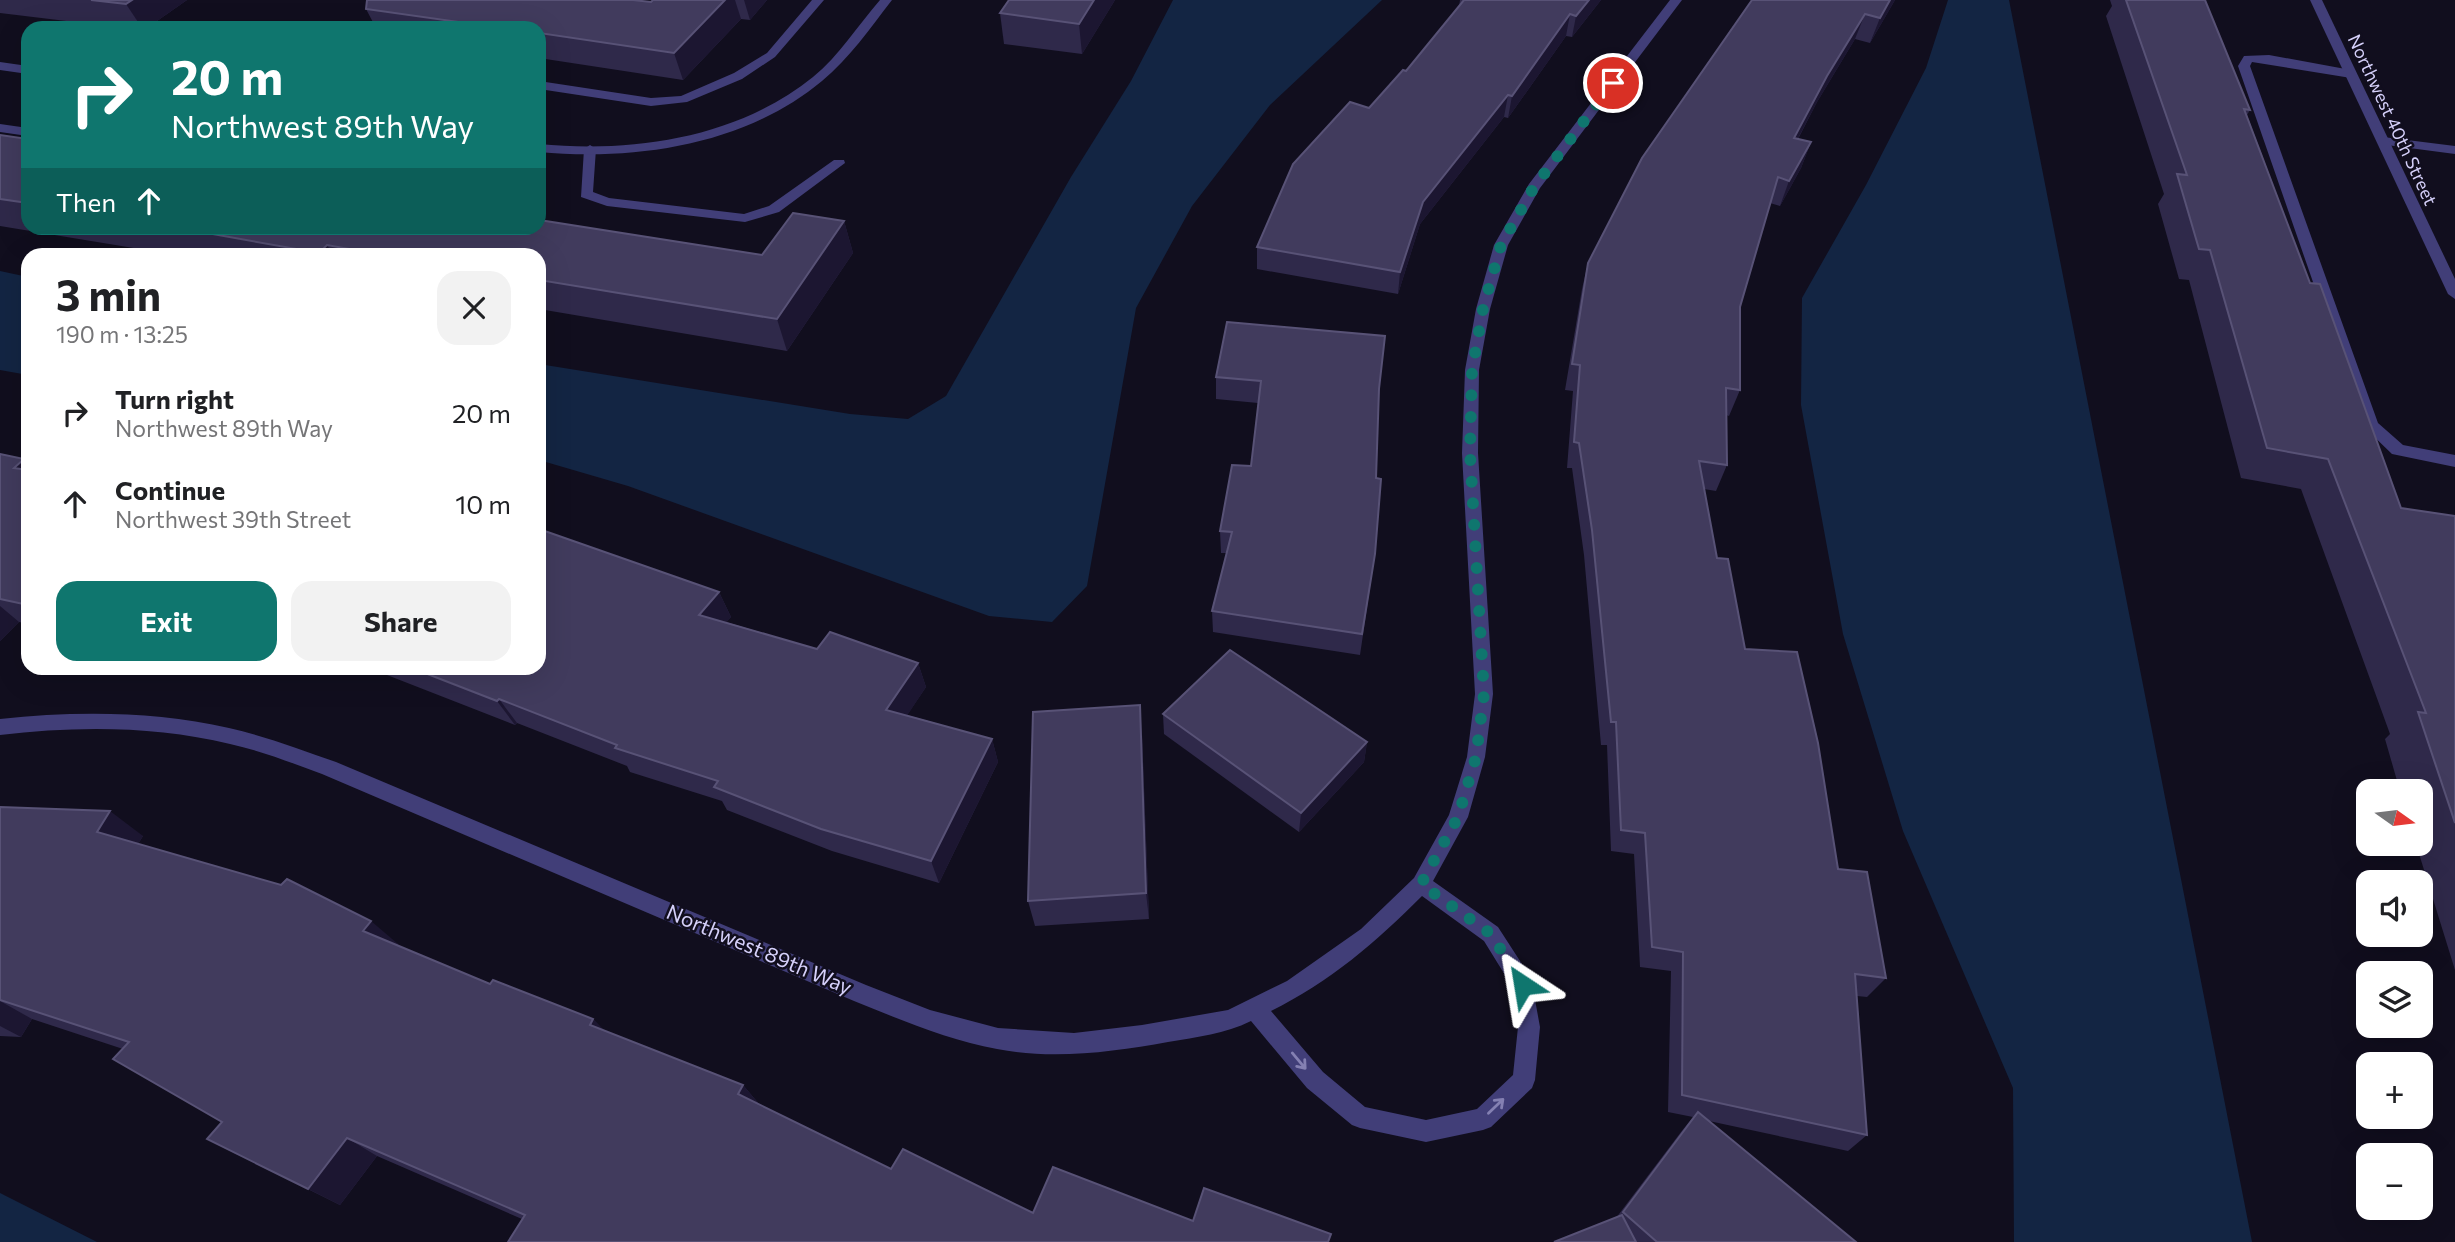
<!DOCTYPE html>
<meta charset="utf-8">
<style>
:root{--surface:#fff;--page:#f2f2f2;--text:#202124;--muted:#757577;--accent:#0f766e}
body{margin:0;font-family:Commissioner,sans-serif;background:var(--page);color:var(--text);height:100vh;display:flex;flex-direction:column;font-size:26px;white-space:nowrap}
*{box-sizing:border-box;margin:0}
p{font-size:23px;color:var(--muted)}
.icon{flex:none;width:38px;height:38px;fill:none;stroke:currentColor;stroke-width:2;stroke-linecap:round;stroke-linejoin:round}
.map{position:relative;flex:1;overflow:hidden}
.drawer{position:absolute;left:21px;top:248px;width:525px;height:427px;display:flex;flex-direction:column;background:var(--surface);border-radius:21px;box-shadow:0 7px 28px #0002}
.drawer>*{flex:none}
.banner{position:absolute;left:21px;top:21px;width:525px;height:214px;border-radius:21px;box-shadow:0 7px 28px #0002;background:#0f766e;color:#fff;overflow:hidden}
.needle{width:46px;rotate:104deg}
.buttons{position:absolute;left:2356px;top:779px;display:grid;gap:14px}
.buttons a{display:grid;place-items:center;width:77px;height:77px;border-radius:14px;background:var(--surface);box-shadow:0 7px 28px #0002;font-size:35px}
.pin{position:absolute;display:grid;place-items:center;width:60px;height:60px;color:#fff;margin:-30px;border:4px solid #fff;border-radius:50%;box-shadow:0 2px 7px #0007}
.me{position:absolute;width:77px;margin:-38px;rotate:327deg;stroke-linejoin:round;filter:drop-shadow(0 0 5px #0008)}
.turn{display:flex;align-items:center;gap:24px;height:147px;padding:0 35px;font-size:32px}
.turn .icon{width:91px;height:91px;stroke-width:2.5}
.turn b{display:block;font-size:49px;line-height:60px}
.then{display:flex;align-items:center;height:66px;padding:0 35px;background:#0003;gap:14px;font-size:26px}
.round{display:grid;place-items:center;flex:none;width:74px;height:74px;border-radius:21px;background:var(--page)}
.summary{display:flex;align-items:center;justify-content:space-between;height:119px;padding:0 35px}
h1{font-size:42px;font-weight:700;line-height:52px}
.button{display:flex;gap:14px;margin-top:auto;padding:14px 35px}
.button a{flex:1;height:80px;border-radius:21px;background:var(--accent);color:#fff;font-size:28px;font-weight:700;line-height:80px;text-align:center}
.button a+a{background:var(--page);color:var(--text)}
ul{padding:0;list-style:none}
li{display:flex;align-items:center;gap:21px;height:91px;padding:0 35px}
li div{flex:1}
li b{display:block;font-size:26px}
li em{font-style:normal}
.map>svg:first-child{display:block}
.water{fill:#132543}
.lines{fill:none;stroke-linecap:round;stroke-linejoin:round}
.service{fill:#413e78;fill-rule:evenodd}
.minor{fill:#413e78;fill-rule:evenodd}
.tertiary{fill:#413e78;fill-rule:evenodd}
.wall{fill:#2f294a}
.shaded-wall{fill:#1c1631}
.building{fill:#413b5d;stroke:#585276;stroke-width:2}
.oneway{stroke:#8480b2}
.route{stroke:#0f766e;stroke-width:12;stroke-dasharray:0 21.6}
.labels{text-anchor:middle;stroke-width:5;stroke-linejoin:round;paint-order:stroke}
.far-street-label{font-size:18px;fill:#d5d0fa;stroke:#110e1e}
.street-label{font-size:21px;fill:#d5d0fa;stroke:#110e1e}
</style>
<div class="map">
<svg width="2455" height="1242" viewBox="0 0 2455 1242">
<rect width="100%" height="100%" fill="#110e1e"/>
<g class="water">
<polygon points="1173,0 1382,0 1270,105 1192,206 1136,308 1087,586 1052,622 989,616 628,486 539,460 539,364 850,414 908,419 946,396 1071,177 1131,81"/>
<polygon points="1948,0 2009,0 2252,1242 2014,1242 2013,1088 1903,831 1843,634 1801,405 1802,298 1866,185 1926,68"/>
<polygon points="0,271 28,277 28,375 0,370"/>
<polygon points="0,1193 97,1242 0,1242"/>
</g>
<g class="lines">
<g class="service">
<polygon points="812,0 824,0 775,57 742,79 687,102 651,106 539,89 539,81 651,98 681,96 734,73 767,53"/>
<polygon points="2269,55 2351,70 2357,74 2351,78 2252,62 2250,66 2378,423 2403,445 2455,455 2455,467 2392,454 2363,426 2238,66 2244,56"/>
<polygon points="2383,137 2455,146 2455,154 2379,144 2379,138"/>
<polygon points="590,145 596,149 593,192 609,198 744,214 769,206 834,160 844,160 845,163 779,212 745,222 607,206 581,197 584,149"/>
</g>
<g class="minor">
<path d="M 880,0 L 892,0 C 871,27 849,59 822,81 C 745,145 636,161 539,152 L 539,144 C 634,153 737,138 813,77 C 839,56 858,25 880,0 Z"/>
<path d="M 1670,0 L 1682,0 L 1540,188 L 1508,245 L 1490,309 L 1479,370 L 1478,453 L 1493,694 L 1485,757 L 1468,817 L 1433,881 L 1498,927 L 1531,978 L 1540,1027 L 1535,1080 L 1532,1088 L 1491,1127 L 1483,1130 L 1426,1142 L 1360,1128 L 1352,1125 L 1307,1088 L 1251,1021 C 1225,1034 1197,1037 1168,1042 C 1113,1052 1053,1060 997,1049 C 948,1040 901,1020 854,1001 L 322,774 C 292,763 262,751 230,744 C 155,726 77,726 0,735 L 0,719 C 76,711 154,711 229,728 C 265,736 301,750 336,762 L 866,985 L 930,1010 L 998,1028 L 1074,1033 L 1142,1025 L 1228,1010 L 1287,981 L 1361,929 L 1414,878 L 1449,815 L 1467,757 L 1475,694 L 1462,453 L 1465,370 L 1476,309 L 1494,245 L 1529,184 ZM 1422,896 L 1484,941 L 1513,988 L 1518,1027 L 1513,1075 L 1477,1109 L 1426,1120 L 1365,1107 L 1323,1072 L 1271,1011 C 1330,982 1376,942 1422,896 Z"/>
<polygon points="0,62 28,66 28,74 0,70"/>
<polygon points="0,124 28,128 28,136 0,132"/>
</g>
<polygon class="tertiary" points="2310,0 2322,0 2455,279 2455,299 2448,294"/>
</g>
<g class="wall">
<polygon points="0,0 187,0 147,28 124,28 0,13"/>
<polygon points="653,0 767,0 750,20 741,19 683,80 539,58 539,28 376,28 366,9 651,2"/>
<polygon points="1009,0 1115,0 1082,54 1004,44 1000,13"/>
<polygon points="1460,0 1601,0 1572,37 1566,36 1508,118 1504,117 1420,224 1398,294 1257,269 1257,247 1369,108 1406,71 1459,6"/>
<polygon points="1752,0 1895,0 1870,43 1855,39 1817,102 1798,139 1811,142 1801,168 1780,206 1770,203 1740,307 1740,390 1729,416 1726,415 1727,465 1716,491 1704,489 1717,558 1745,649 1886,978 1867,997 1857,996 1867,1135 1848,1151 1709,1121 1856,1242 1554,1242 1616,1218 1681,1132 1693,1117 1668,1112 1671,971 1640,967 1634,854 1611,851 1607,745 1601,745 1584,555 1572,468 1567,468 1573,391 1565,390 1582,289 1588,263"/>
<polygon points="2110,0 2205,0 2250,110 2247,115 2310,283 2401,508 2455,516 2455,970 2416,844 2420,844 2420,791 2400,791 2385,739 2390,734 2301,489 2241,478 2189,280 2179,279 2158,204 2164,194 2106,16 2112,6"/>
<polygon points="0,135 28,139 28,228 539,228 762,255 844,221 853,253 787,351 539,309 539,256 182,256 0,226"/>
<polygon points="1216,377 1379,389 1376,478 1375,554 1360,655 1213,632 1212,611 1227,553 1221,553 1220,531 1251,466 1258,403 1216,399"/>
<polygon points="0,454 24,459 28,463 28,624 19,622 0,641"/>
<polygon points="719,592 731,617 726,622 817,649 918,663 926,687 907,715 992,739 998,762 939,883 832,851 727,810 722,801 630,772 627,766 517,723 515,725 369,668 539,668"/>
<polygon points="1163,714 1367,742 1364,762 1299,832 1164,734"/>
<polygon points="1142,734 1149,919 1035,926 1028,901"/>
<polygon points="0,807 143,836 138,844 398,944 397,945 490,984 593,1019 604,1031 743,1085 759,1104 891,1169 1033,1213 1193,1221 1331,1234 522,1219 377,1156 340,1205 207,1139 222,1122 123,1049 32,1019 21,1037 0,1036"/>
</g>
<g class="shaded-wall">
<polygon points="132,0 187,0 147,28 142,28 126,4"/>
<polygon points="725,0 735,0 741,19 683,80 674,53"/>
<polygon points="744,0 767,0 750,20"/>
<polygon points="1094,0 1115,0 1082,54 1079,24"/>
<polygon points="1589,0 1601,0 1572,37 1576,16"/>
<polygon points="1890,0 1895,0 1870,43 1880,18"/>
<polygon points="1570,14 1566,36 1508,118 1512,96"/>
<polygon points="1865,14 1855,39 1817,102 1785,163 1794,138 1827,76"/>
<polygon points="1508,95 1504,117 1420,224 1398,294 1400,272 1423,202"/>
<polygon points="1811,142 1801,168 1780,206 1789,181"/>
<polygon points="844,221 853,253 787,351 777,319"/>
<polygon points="327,245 334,256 321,256 319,253"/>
<polygon points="24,459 28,463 28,482 14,468"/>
<polygon points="719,592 731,617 712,640 699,615"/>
<polygon points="0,606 19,622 0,641"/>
<polygon points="918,663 926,687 895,734 886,710"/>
<polygon points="499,699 517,723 515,725 497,701"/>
<polygon points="1140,705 1142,734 1149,919 1146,893"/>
<polygon points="992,739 998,762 939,883 931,861"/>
<polygon points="1367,742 1364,762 1299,832 1301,813"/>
<polygon points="110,811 143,836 130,857 97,832"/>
<polygon points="371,921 398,944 390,954 363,931"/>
<polygon points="0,1001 32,1019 21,1037 0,1026"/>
<polygon points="593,1019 614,1040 590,1025"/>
<polygon points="743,1085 759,1104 738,1094"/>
<polygon points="347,1138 377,1156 340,1205 308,1189"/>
</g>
<g class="building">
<polygon points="91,0 132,0 126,4"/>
<polygon points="367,0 633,0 651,2 653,0 725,0 674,53 539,33 539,28 501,28 366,9"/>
<polygon points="1009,0 1094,0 1079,24 1000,13"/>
<polygon points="1464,0 1589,0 1576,16 1570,14 1512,96 1508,95 1423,202 1400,272 1257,247 1293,164 1350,102 1369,108 1403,70 1406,71"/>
<polygon points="1752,0 1890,0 1880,18 1865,14 1827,76 1794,138 1811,142 1789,181 1778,177 1740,307 1740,390 1726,388 1727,465 1699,461 1717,558 1728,559 1745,649 1797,652 1818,743 1838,869 1867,872 1886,978 1855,974 1867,1135 1682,1095 1683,952 1652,947 1645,833 1621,830 1616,722 1611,722 1592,530 1579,443 1574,442 1580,365 1572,364 1588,263 1642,158"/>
<polygon points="2126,0 2205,0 2250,110 2244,109 2310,283 2320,284 2401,508 2455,516 2455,823 2418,712 2426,713 2328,459 2267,448 2210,250 2199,249 2177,174 2187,175"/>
<polygon points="0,135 28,139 28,203 0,199"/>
<polygon points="793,213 844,221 777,319 539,280 539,256 389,256 327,245 319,253 179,228 539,228 539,220 762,255"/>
<polygon points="1227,322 1385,336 1379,389 1376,478 1381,479 1375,554 1362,634 1212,611 1232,532 1220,531 1232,465 1251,466 1261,381 1216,377"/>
<polygon points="0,454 24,459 14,468 28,470 28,605 0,599"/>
<polygon points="539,529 719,592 699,615 817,649 830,632 918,663 886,710 992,739 931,861 821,829 714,787 718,781 615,748 617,745 499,699 497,701 412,668 539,668"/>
<polygon points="1230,650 1367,742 1301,813 1163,714"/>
<polygon points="1140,705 1146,893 1028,901 1033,712"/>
<polygon points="0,807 110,811 97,832 281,885 287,879 371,921 363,931 490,984 493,980 593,1019 590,1025 743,1085 738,1094 891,1169 903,1149 1033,1213 1053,1167 1193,1221 1204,1188 1331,1234 1328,1242 508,1242 525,1215 347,1138 308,1189 207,1139 222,1122 113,1059 129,1042 0,1000"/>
<polygon points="1698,1112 1856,1242 1657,1242 1623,1212"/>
<polygon points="1622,1215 1636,1242 1554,1242"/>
</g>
<defs><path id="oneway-shaft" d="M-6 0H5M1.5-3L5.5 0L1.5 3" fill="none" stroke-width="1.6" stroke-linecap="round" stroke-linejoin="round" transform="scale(1.75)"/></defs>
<g class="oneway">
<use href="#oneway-shaft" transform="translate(1299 1061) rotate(50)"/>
<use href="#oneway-shaft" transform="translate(1496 1106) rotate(-44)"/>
</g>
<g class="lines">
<polyline class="route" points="1523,985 1491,934 1421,884 1458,817 1476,757 1484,694 1470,453 1472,370 1483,309 1501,245 1534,187 1613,83"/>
</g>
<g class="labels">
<g class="far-street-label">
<text transform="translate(2392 120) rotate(65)" y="6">Northwest 40th Street</text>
</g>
<g class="street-label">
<text transform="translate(759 950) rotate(23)" y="7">Northwest 89th Way</text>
</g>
</g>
</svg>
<div class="buttons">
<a><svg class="needle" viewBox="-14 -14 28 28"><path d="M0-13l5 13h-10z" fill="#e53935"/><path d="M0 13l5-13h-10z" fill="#757577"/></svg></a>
<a><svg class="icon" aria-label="sound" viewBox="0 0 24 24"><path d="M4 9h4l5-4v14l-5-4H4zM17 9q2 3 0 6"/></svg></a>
<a><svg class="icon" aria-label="layers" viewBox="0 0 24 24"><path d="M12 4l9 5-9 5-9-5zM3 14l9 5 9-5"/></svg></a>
<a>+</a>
<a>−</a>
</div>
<div class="pin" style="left:1613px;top:83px;background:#d93025"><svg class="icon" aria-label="arrive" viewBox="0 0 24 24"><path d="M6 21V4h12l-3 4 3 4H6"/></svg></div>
<svg class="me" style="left:1523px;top:985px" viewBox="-20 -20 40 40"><path d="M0-17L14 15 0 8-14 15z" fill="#0f766e" stroke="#fff" stroke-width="4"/></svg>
<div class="banner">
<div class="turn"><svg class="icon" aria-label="right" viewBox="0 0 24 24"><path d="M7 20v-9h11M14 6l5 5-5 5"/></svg><div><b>20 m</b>Northwest 89th Way</div></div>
<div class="then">Then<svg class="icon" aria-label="ahead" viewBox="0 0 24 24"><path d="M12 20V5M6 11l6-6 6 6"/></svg></div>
</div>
<section class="drawer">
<div class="summary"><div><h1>3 min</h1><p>190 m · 13:25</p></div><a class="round"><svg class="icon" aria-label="close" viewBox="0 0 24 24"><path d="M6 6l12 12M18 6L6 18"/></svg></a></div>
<ul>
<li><svg class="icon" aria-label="right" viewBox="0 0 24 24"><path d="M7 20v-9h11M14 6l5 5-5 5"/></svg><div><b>Turn right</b><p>Northwest 89th Way</p></div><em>20 m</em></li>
<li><svg class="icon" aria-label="ahead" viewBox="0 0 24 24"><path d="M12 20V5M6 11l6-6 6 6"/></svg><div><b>Continue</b><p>Northwest 39th Street</p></div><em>10 m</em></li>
</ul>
<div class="button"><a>Exit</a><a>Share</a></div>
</section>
</div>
